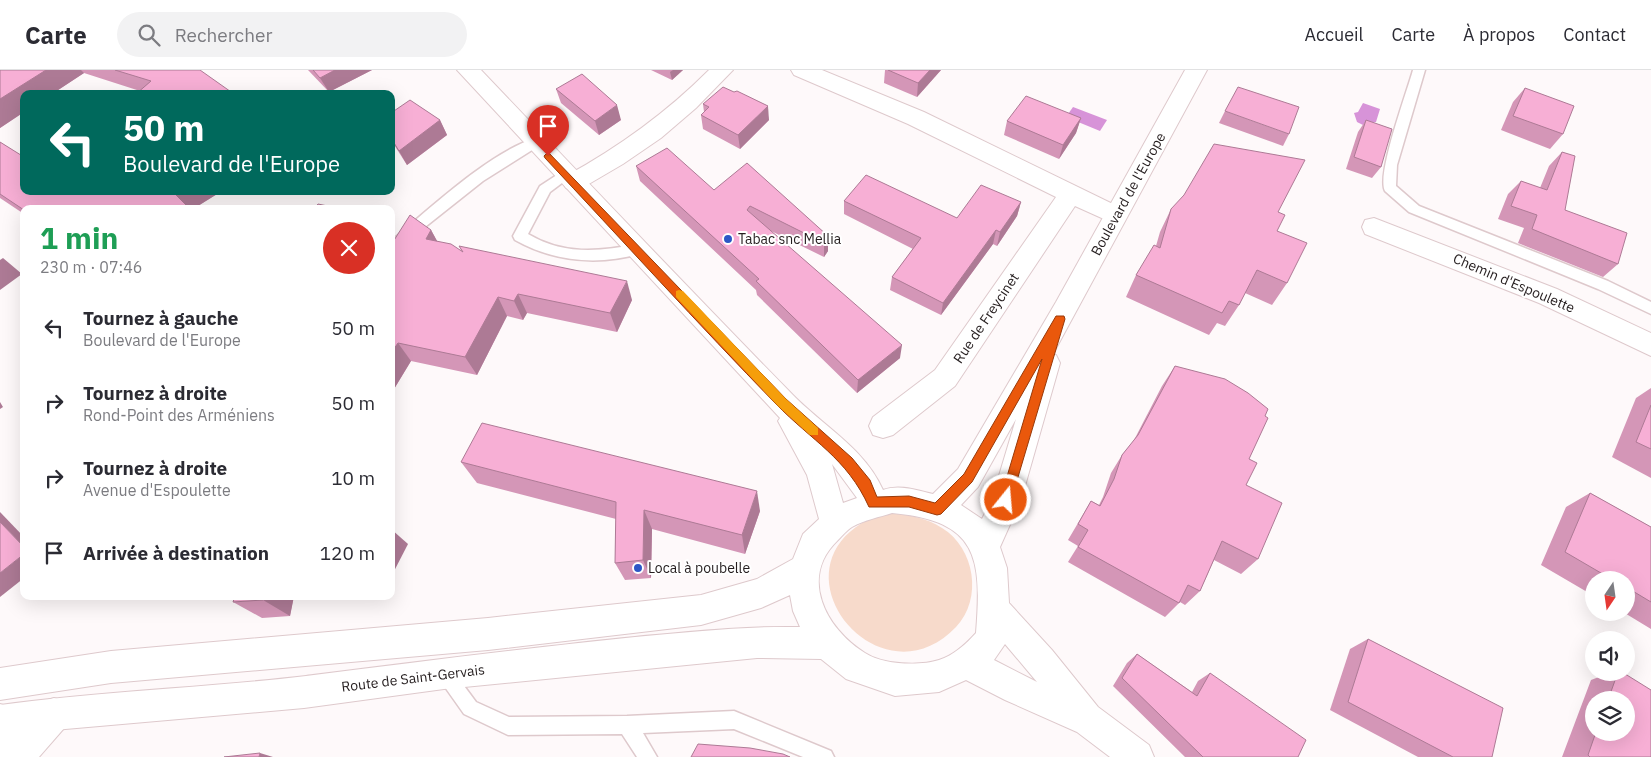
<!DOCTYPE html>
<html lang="fr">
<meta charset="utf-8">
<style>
:root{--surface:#fff;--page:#f2f2f3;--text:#2b2b33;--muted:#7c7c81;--line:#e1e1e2}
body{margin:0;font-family:"IBM Plex Sans",sans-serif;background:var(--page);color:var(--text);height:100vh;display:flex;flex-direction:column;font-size:19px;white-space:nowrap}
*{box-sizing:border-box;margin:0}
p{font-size:16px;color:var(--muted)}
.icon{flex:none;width:28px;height:28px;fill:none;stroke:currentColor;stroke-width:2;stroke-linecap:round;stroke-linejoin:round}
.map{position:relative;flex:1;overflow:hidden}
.drawer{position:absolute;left:20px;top:135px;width:375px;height:395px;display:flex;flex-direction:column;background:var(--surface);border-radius:10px;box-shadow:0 5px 20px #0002}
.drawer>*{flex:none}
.hud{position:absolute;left:20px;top:20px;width:375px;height:105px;border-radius:10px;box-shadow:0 5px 20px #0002;background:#00695c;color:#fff;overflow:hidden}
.needle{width:32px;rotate:193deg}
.tools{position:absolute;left:1585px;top:501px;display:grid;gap:10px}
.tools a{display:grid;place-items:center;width:50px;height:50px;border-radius:50%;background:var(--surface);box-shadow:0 5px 20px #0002;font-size:25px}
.pin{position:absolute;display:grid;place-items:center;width:42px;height:42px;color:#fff;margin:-51px -21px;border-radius:50% 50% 50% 0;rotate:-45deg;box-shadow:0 0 5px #0007}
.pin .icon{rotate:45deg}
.me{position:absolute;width:55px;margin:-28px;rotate:17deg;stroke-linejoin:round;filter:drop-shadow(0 0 4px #0008)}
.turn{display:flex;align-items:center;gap:18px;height:105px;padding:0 20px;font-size:22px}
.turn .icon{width:65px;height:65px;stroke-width:2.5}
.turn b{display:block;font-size:35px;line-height:42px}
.round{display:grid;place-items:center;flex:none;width:52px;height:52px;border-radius:26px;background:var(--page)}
.headline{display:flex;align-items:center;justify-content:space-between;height:85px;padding:0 20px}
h1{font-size:30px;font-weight:700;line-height:38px;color:#1e9e55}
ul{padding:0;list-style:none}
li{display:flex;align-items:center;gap:15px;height:75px;padding:0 20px}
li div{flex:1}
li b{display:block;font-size:19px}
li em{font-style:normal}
header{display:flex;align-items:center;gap:30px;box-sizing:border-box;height:70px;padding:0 25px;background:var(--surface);border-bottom:1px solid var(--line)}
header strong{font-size:24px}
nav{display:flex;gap:28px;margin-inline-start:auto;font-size:18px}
.search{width:350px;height:45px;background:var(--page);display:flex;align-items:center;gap:12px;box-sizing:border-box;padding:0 18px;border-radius:28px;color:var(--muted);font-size:19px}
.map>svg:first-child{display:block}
.green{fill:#f7dacb}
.water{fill:#d793d8}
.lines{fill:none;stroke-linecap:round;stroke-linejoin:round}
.service-casing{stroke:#dec9cc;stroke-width:3}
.minor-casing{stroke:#dec9cc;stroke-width:2}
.secondary-casing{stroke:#dec9cc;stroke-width:2}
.service{fill:#fff;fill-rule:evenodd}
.minor{fill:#fff;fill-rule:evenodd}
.secondary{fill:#fff;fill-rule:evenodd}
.wall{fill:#d496b7;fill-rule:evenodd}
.shaded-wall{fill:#ad7a95}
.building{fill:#f7afd5;stroke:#ad7a95}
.route{fill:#ea580c;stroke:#983908}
.slow{fill:#f59e0b}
.poi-dot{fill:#2c57c6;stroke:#fff;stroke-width:2}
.labels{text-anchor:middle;stroke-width:4;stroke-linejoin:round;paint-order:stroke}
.street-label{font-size:14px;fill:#241d1e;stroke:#fff}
.poi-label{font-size:14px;fill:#241d1e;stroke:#fff;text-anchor:start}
</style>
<header>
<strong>Carte</strong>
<div class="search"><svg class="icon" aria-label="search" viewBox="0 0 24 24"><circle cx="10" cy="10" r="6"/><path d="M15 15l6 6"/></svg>Rechercher</div>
<nav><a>Accueil</a><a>Carte</a><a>À propos</a><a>Contact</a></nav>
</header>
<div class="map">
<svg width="1651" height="687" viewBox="0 0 1651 687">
<rect width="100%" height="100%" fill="#fef9fa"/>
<path class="green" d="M 895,443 C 913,446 926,448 942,458 C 975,478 983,529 956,557 C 880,637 768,501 869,449 C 877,446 887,445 895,443 Z"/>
<g class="water">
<polygon points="1363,33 1380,39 1376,52 1363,55 1357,52 1354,43 1358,42"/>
<polygon points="1073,37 1107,50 1100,61 1066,47"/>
</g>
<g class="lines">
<g class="service-casing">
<g id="service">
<path d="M 1413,0 L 1425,0 L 1397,95 L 1396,116 L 1419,136 L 1608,211 L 1651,232 L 1651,244 L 1598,219 L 1409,142 L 1385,121 C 1376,105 1407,22 1413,0 Z"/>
<path d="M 536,68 L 540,69 L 542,72 L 540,75 L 483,111 L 391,184 L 391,171 C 428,140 491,81 536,68 Z"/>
<path d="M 566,99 L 570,101 L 572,104 L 570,107 L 550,122 L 528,164 C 563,185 599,182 637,174 L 644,179 L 642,183 C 599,196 554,192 515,170 L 513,166 L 540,116 Z"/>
<polygon points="444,594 450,597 476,632 509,647 627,646 734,641 831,681 834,687 803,687 734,659 643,663 657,687 637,687 622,664 508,665 464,644 435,603 438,597"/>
</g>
</g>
<g class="minor-casing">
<g id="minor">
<path d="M 709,0 L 733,0 L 696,38 L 661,68 L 623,94 L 582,118 L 574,121 L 566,118 L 562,112 L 566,106 C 619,77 666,43 709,0 Z"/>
<polygon points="791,0 822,0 924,42 1123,139 1127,145 1123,151 1115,154 1075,136 955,316 893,365 883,368 873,365 869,356 873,347 935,300 1056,127 908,54 794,5"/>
<polygon points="1374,148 1557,219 1651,263 1651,286 1539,233 1365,164 1362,157 1365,150"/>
<polygon points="54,628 66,632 70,644 66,656 39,687 0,687 0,634 12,638 19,659 42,632"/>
</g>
</g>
<g class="secondary-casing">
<path id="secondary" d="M 457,0 L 481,0 C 583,107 686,216 790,322 C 821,355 864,377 883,420 C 899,414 916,420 933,424 L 958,399 L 1056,232 L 1185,0 L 1207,0 L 1053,284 L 1056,285 L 1060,293 L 1021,430 L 1000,477 L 1007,498 L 1009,533 L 1052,580 L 1098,637 L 1149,675 L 1154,687 L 1110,687 L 1077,662 L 1005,630 L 966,610 L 939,622 L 895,626 L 846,609 L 821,589 L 757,588 L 444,619 L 304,638 L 54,660 L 0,667 L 0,635 C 102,621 204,618 306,606 C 416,592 525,578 635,567 C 690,562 745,556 800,557 L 793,541 L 790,525 L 761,538 L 701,555 L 488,580 L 111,613 L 0,630 L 0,598 L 111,581 L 488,548 L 701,525 L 757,509 L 793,489 L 803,464 L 819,449 L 807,405 L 778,351 L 780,348 ZM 1016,349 L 992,429 L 982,449 L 961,435 L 978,417 ZM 832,394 L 857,428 L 843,433 ZM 892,443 C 978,451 982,487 976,563 C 967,573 953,586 939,590 C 920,596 883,595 865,583 C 825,558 799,507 838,470 C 842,466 847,460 852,457 C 864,450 880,447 892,443 ZM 1005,574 L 1037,612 L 994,590 Z"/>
</g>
<use href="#service" class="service"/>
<use href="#minor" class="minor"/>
<use href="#secondary" class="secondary"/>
</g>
<g class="wall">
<polygon points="0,0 200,0 140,21 84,3 52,24 24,24 24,42 0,58"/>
<polygon points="308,0 372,0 329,22"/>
<polygon points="651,0 683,0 672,10"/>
<polygon points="885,0 941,0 917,27 884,13"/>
<polygon points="1525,18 1563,64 1550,79 1501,60 1513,32"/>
<polygon points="556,19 621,50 599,65 561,33"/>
<polygon points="703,34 769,50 740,79 703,59 701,45 704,42"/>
<polygon points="1225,41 1289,64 1283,76 1219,53"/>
<polygon points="391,43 440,50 447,65 407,95 391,70"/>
<polygon points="1081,48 1076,63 1059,89 1004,65 1007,51"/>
<polygon points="1366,50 1381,97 1372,108 1346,99 1358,62"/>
<polygon points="0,72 79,124 83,121 222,121 193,139 24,139 24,144 0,128"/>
<polygon points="1562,82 1565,140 1618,194 1603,207 1518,173 1524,158 1498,149 1508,124 1521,111 1540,118 1549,96"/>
<polygon points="636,96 714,120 828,166 828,181 824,187 771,161 900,288 857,323 757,225 756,220 640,111"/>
<polygon points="844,131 957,148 1021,132 1017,146 997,176 993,174 941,245 890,220 892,207 913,179 844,144"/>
<polygon points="1171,139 1278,142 1277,161 1287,213 1272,235 1245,223 1239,235 1225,256 1217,253 1209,265 1126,227 1136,205 1156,176 1160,162"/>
<polygon points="431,160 437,171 462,182 459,176 632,230 617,262 527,243 523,250 507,246 477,305 411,291 391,324 391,175"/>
<polygon points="1175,296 1249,389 1246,415 1258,489 1241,504 1214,490 1200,521 1185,535 1180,532 1165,547 1068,492 1078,476 1068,470 1091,431 1099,435 1103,427 1111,403 1122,385 1133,372 1162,316"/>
<polygon points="1651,318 1651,408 1612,387 1636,328"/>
<polygon points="461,392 760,441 745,484 652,459 651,508 625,510 615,493 616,449 477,413"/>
<polygon points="1590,423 1651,457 1651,559 1623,542 1626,542 1626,510 1594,510 1594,526 1541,495 1566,437"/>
<polygon points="235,526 294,526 290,546 262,548 233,532"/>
<polygon points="1368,569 1492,687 1418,687 1330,640 1350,579"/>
<polygon points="1137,584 1192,622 1198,611 1210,603 1298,687 1185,687 1113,616 1127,593"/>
<path d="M 1612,602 L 1622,602 L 1651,687 L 1562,687 L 1591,610 ZM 1594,630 L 1626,630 L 1626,662 L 1594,662 Z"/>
</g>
<g class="shaded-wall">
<polygon points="46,0 81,0 84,3 52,24 24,24 24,42 0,58 0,29"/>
<polygon points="335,0 372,0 329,22 320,8"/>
<polygon points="673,0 683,0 672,10 670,2"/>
<polygon points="930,0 941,0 917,27 918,13"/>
<polygon points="617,35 621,50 599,65 595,51"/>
<polygon points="768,36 769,50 740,79 738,65"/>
<polygon points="1081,48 1076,63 1059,89 1063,75"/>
<polygon points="440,50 447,65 407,95 399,81"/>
<polygon points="180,121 222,121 193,139 187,139 175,124"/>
<polygon points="1021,132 1017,146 997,176 1000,162"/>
<polygon points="431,160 442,180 426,169"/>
<polygon points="996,160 993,174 941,245 943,233"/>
<polygon points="828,166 828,181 824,187 824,173"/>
<polygon points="3,188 22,204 0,220 0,190"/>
<polygon points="627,211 632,230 617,262 610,243"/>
<polygon points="518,224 527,243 523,250 514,231"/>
<polygon points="498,227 507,246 477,305 465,287"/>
<polygon points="398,273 411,291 391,324 391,283"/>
<polygon points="902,275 900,288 857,323 858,310"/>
<polygon points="0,332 3,337 0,339"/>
<polygon points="757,421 760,441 745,484 742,465"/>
<polygon points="644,440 652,459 651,508 643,490"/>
<polygon points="0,442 24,467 24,477 0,452"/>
<polygon points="391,459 408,474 391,507"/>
<polygon points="24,484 24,508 0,527 0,503"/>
<polygon points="264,526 294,526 290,546 263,530"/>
<polygon points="260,683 273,687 259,687"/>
</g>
<g class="building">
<polygon points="0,0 46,0 0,29"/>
<polygon points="115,0 200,0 234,24 136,24 151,11"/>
<polygon points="313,0 335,0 320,8"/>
<polygon points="888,0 930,0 918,13"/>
<polygon points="582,4 617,35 595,51 556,19"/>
<polygon points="723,17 734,22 737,21 768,36 738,65 701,45 709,37 703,34"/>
<polygon points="1238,17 1299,37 1289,64 1225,41"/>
<polygon points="1525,18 1574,36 1563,64 1513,46"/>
<polygon points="1026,26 1081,48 1063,75 1007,51"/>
<polygon points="410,30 440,50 399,81 391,68 391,43"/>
<polygon points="1366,50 1392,59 1381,97 1354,87"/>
<polygon points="0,72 24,87 24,121 75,121 79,124 83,121 180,121 175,124 190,139 24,139 24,140 0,124"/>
<polygon points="1214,74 1305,90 1278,142 1285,145 1277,161 1307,173 1287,213 1257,200 1239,235 1229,231 1222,243 1136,205 1154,175 1160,178 1171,139 1184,125"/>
<polygon points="667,78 714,120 747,93 828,166 824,173 750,136 747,140 902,275 858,310 756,211 759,209 636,96"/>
<polygon points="1562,82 1575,86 1565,140 1627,163 1618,194 1532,159 1537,145 1511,136 1521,111 1547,120"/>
<polygon points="866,105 957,148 981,115 1021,132 1000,162 996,160 943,233 892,207 921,168 844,131"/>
<polygon points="318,134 342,139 314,139"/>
<polygon points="410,145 431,160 426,169 451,174 463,182 459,176 627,211 610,243 518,224 514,231 498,227 465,287 398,273 391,283 391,175"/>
<polygon points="1175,296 1225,309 1248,323 1268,339 1265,346 1268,348 1249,389 1257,393 1246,415 1282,433 1258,489 1222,471 1200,521 1188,515 1179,533 1078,477 1088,460 1078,454 1091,431 1100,436 1114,409 1122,385 1138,365"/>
<polygon points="1651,335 1651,379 1636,372"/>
<polygon points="482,353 757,421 742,465 644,440 643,490 615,493 616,432 461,392"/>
<polygon points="1590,423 1651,457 1651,532 1626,517 1626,510 1613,510 1565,482"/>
<polygon points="0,452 24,477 24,484 0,503"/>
<polygon points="235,526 264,526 263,530 233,532"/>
<polygon points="1368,569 1503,638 1492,687 1453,687 1348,632"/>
<polygon points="1137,584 1197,626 1210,603 1306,670 1298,687 1203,687 1122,608"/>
<polygon points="1618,602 1622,602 1651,620 1651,687 1590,687 1588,685 1596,662 1626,662 1626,630 1608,630"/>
<polygon points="698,674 750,678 783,684 790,687 691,687"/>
<polygon points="260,683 259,687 224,687"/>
</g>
<path class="route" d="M 548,82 L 786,329 L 852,388 L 870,410 L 877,427 L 909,426 L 935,433 L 964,404 L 1056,246 L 1064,246 L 1065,249 L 1010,434 L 1006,436 L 1000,430 L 1042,289 L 972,412 L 941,444 L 937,445 L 909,437 L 869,437 C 847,388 812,371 776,334 C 698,254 622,170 545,88 L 544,86 Z"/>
<polygon class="slow" points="679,220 683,221 786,329 818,358 818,365 810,365 778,336 676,227 676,221"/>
<g class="poi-dot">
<circle cx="728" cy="169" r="5"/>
<circle cx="638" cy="498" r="5"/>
</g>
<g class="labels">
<g class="street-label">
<text transform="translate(1128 124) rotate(-61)" y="5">Boulevard de l'Europe</text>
<text transform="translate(1514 213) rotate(23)" y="5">Chemin d'Espoulette</text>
<text transform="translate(986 248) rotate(-56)" y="5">Rue de Freycinet</text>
<text transform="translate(413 608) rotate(-7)" y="5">Route de Saint-Gervais</text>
</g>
<g class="poi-label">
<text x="738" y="174">Tabac snc Mellia</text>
<text x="648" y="503">Local à poubelle</text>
</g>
</g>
</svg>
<div class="tools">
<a><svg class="needle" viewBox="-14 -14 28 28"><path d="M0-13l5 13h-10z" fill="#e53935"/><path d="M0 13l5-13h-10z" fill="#7c7c81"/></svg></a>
<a><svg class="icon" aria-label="sound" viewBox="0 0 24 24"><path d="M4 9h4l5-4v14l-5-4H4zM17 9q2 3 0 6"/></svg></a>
<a><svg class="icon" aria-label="layers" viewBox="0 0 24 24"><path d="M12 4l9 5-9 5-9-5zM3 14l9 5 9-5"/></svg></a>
</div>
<div class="pin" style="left:548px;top:86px;background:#d93025"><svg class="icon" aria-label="arrive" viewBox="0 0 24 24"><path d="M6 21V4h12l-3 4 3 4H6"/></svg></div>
<svg class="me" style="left:1006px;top:430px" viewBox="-20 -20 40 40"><circle r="17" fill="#ea580c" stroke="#fff" stroke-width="3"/><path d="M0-11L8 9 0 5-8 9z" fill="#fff"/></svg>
<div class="hud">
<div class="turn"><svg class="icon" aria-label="left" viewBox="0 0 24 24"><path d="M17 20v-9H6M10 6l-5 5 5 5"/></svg><div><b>50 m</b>Boulevard de l'Europe</div></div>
</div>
<section class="drawer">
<div class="headline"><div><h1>1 min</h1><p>230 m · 07:46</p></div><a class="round" style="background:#d93025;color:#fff"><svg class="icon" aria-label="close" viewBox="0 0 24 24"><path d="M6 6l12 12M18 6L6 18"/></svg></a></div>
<ul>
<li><svg class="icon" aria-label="left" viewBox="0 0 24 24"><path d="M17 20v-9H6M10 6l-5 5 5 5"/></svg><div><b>Tournez à gauche</b><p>Boulevard de l'Europe</p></div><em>50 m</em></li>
<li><svg class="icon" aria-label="right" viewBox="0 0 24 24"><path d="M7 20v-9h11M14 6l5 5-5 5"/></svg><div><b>Tournez à droite</b><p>Rond-Point des Arméniens</p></div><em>50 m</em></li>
<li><svg class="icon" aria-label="right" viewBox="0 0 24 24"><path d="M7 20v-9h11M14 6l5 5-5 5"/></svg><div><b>Tournez à droite</b><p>Avenue d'Espoulette</p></div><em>10 m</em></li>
<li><svg class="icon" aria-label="arrive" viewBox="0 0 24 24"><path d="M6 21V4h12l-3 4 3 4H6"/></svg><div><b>Arrivée à destination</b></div><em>120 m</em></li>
</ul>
</section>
</div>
